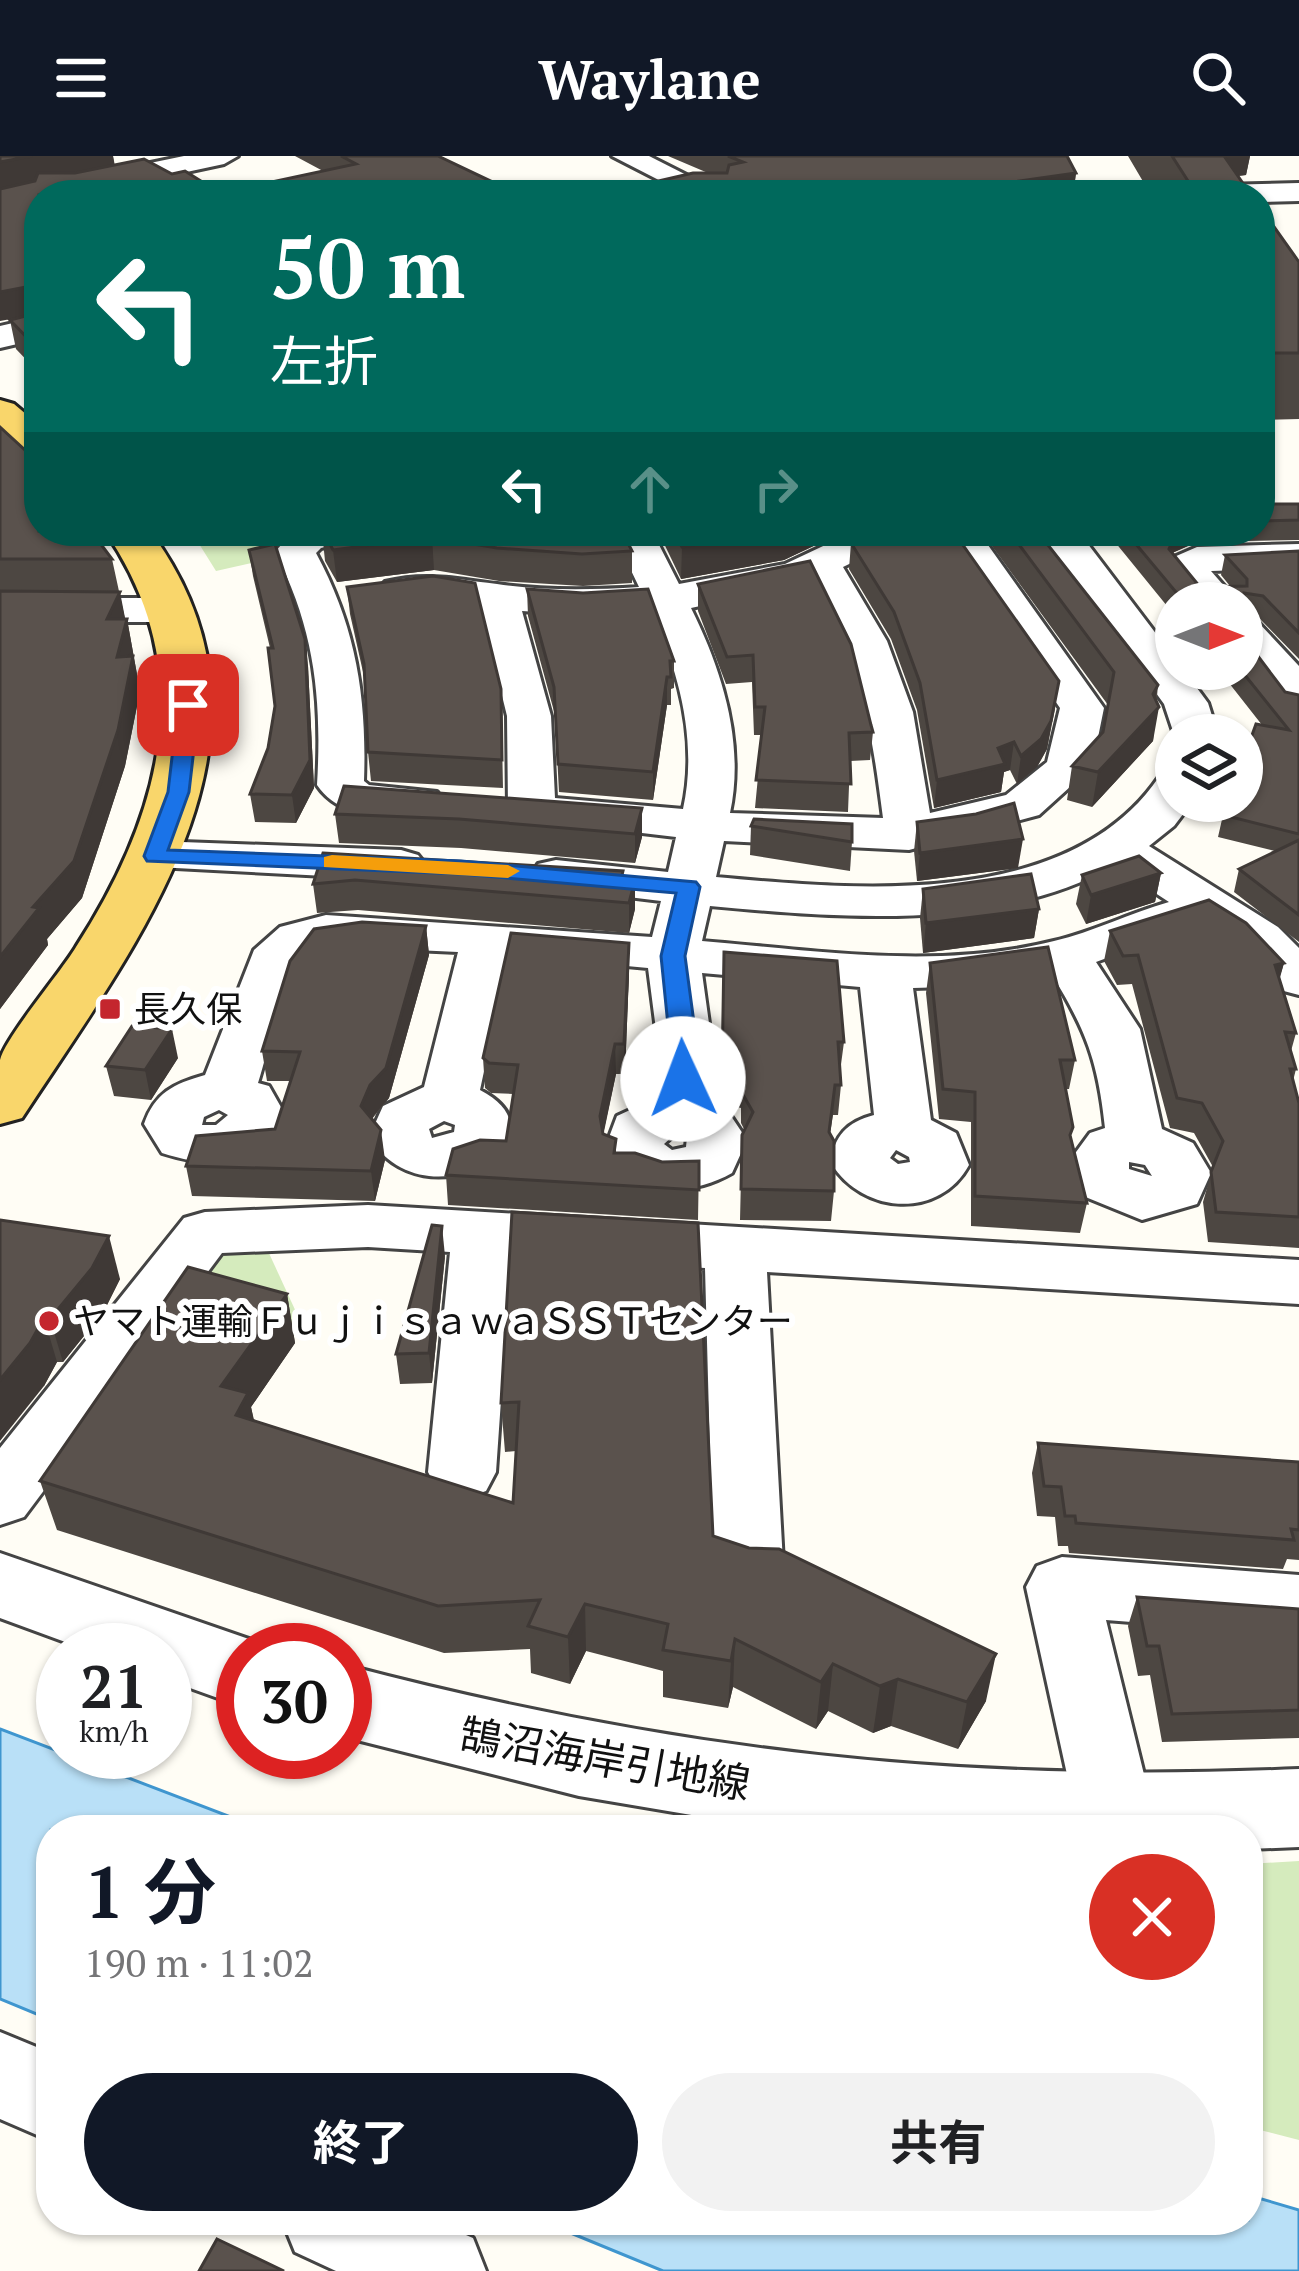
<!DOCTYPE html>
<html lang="ja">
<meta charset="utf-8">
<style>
:root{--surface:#fff;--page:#f2f2f2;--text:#202124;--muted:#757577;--accent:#111827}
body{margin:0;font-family:"PT Serif","Noto Sans JP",serif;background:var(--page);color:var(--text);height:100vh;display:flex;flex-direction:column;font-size:45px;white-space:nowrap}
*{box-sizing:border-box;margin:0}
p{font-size:39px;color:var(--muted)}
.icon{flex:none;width:66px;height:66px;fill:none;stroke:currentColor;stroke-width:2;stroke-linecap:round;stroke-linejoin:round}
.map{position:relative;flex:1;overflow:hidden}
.sheet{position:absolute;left:36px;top:1659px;width:1227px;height:420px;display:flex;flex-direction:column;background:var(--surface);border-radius:48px;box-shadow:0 3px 9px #0004}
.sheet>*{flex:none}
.top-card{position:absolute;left:24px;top:24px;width:1251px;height:366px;border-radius:48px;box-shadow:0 3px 9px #0004;background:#00695c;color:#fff;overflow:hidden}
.needle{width:78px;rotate:90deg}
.tools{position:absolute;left:1155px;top:426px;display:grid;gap:24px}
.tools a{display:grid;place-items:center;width:108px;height:108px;border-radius:50%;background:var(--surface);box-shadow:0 3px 9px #0004;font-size:60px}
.speed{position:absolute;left:36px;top:1467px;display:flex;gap:24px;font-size:60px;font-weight:700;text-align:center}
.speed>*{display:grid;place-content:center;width:156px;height:156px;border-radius:50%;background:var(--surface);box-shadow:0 3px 9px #0004;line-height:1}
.speed small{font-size:30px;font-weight:400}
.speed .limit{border:18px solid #d22;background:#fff;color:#111}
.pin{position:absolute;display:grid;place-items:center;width:102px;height:102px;color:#fff;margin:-51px;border-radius:24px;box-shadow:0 6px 18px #0006}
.me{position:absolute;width:132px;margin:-66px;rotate:358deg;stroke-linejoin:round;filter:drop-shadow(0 0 9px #0008)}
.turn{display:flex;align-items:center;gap:42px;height:252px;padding:0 48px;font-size:54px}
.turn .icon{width:156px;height:156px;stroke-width:2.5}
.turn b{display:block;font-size:84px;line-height:102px}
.lanes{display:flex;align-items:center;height:114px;padding:0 48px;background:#0003;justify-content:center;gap:60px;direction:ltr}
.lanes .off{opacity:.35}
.round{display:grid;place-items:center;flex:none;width:126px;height:126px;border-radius:63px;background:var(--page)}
.summary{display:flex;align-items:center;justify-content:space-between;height:204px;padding:0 48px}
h1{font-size:72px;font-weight:700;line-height:90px;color:var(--accent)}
.primary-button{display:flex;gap:24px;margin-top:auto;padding:24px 48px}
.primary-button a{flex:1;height:138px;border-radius:72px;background:var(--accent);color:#fff;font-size:48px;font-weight:700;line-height:138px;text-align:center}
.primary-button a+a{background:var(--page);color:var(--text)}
header{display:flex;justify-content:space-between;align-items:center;height:156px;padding:0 48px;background:var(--accent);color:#fff;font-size:54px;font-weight:700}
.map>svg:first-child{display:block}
.green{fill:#d5ebbd}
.water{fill:#b9e0f7;stroke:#3f96cf;stroke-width:3}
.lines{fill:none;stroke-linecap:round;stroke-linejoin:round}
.minor-casing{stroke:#444;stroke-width:6}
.tertiary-casing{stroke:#444;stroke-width:6}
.primary-casing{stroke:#222;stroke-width:6}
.minor{fill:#fff;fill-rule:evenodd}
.tertiary{fill:#fff;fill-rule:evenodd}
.primary{fill:#f9d66b;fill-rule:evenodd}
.wall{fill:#4d4742}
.shaded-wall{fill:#3f3936}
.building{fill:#5a524d;stroke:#3f3936;stroke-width:3}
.route{fill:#1a73e8;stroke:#114b97;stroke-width:3}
.slow{fill:#f59e0b}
.poi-dot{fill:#c4262e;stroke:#fff;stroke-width:4.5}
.labels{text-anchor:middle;stroke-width:12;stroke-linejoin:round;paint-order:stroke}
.poi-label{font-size:36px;fill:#111;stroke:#fff;text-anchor:start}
.near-street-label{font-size:42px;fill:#111;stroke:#fff}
</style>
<header><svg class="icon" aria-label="menu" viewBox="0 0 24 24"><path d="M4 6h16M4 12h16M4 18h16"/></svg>Waylane<svg class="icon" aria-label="search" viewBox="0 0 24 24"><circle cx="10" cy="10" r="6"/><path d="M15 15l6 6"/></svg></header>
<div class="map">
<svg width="1299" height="2115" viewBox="0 0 1299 2115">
<rect width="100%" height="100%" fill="#fffdf5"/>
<g class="green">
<polygon points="191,375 305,375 282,400 216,415"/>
<polygon points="268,1095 308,1182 180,1149 214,1097"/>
<polygon points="1299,1705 1299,1984 1248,1971 1248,1708"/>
</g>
<g class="water">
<polygon points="0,1573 265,1674 51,1674 51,1864 0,1843"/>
<polygon points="1248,2039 1299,2054 1299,2115 663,2115 539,2064 1248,2064"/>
</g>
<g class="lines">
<g class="minor-casing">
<g id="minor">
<polygon points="184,0 238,0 224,8 79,39 39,39 39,47 0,56 0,38"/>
<polygon points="612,0 649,0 726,39 688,39"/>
<polygon points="1299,27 1299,45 1260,46 1260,39 1167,39 1181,30"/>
<path d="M 293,375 L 362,375 L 356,383 L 321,392 L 316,397 C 356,471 367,541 364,625 L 369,629 L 437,636 L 444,646 L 437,656 C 398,666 341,665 317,629 C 322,544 315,473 275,396 Z"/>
<path d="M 612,375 L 652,375 L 679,428 L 785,408 L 855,375 L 978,375 L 1104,552 L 1092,611 L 1039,659 L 909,694 L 724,685 L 716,721 C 858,734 1068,754 1159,621 L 1176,617 L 1176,645 L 1193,645 L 1174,670 L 1149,690 L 1278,771 L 1299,792 L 1299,839 L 1280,834 L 1242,793 L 1201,767 L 1096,806 L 1140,873 L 1162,973 L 1193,987 L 1211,1017 L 1197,1048 L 1142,1064 L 1083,1040 L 1068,1007 L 1090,977 L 1105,972 C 1098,905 1086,874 1051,817 L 981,830 L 913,832 L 931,964 L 956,977 L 969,1009 C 939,1064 862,1058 831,1007 C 834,980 847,966 874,959 L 860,831 L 702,817 L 712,889 L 711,949 L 727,954 L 747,984 L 732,1017 C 686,1043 634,1039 605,992 L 617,960 L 654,943 L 658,889 L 648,812 L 509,799 L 480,934 C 574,982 426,1073 369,981 L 383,950 L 424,931 L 458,796 L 328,790 C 285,802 271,887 258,927 L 269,930 L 286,960 C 256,1013 216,1014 162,997 L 144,968 C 155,937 173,928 205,919 L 254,794 L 280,771 L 326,759 L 652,781 L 661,745 L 538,730 L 531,719 L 538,708 L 556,704 L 668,716 L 676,681 L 515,662 L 508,652 L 507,560 L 480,450 L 435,442 L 399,447 L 385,444 L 379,435 L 385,426 C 425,416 456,423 497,428 C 544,435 592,434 639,431 ZM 942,381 L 1060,552 L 1047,606 L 1006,639 L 930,657 L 913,556 L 887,485 L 843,411 L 882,392 L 926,388 ZM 811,426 C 862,514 870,562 883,662 L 730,657 C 745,587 722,514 691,452 ZM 522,455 L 583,459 L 651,455 C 679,515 698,586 683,653 L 555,642 L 551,560 ZM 1114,710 L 1169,746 C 1130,757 1093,776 1054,785 C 939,814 819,795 702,785 L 710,750 C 841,762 994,776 1114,710 ZM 219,954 L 228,959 L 216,969 L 202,969 L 204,961 ZM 444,965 L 455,969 L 454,976 L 432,982 L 429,973 ZM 675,978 L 687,981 L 686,991 L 672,994 L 664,988 ZM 896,994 L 909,1001 L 910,1006 L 898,1008 L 890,1002 ZM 1129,1006 L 1145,1009 L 1152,1020 L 1129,1013 Z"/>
<polygon points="1038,375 1078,375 1176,504 1176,513 1183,513 1208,547 1218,579 1176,579 1176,584 1164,548"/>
<polygon points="1299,388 1299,412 1211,415 1239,447 1196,447 1169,415 1174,401 1197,391"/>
<polygon points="0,442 172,442 187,445 193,454 187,463 172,466 0,466"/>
<polygon points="1242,461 1257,465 1299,510 1299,559 1283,555 1242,500"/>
<polygon points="155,685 401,694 418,699 426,709 418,719 401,724 138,710 130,700 138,690"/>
<polygon points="368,1049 1299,1104 1299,1148 767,1116 783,1407 773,1427 748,1436 723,1427 713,1407 705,1112 511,1100 496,1316 486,1335 462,1343 438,1335 428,1316 450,1096 368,1091 222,1097 24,1361 0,1369 0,1292 184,1062 205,1056"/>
<polygon points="1062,1401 1299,1419 1299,1479 1106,1464 1153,1655 1144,1674 1084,1674 1075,1655 1026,1431 1037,1410"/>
<polygon points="0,1876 51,1897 51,1985 0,1963"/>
<polygon points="282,2064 431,2064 473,2082 486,2115 336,2115 295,2096"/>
</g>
</g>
<g class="tertiary-casing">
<g id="tertiary">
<polygon points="39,161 39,183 0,192 0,170"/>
<polygon points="0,1397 272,1491 273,1494 243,1494 243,1551 165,1523 165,1494 87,1494 0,1462"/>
<path d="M 345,1509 C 672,1595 961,1628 1299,1613 L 1299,1691 L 1248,1693 L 1248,1674 L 781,1674 L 579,1640 L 345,1581 Z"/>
</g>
</g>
<g class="primary-casing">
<g id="primary">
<polygon points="0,244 14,248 39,269 39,302 25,299 0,277"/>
<path d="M 105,375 L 150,375 C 303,580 136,788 22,962 L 0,968 C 0,949 0,924 0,904 C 5,882 61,816 76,791 C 162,658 201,514 105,375 Z"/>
</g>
</g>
<use href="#minor" class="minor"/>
<use href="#tertiary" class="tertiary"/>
<use href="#primary" class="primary"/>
</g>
<g class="wall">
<polygon points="0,0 113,0 114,9 172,18 220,37 323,15 295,0 438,0 520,39 39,39 39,217 16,193 10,164 16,162"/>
<polygon points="668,0 1067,0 1076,17 1073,39 598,39 708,17"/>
<polygon points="1128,0 1250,0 1246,19 1238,20 1251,39 1151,39"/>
<polygon points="1260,51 1299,106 1299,263 1260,264"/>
<polygon points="0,271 39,375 112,403 125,463 127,463 140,535 125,610 82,742 47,783 48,789 0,853"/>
<polygon points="1260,348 1299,348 1299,384 1197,386 1172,397 1200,431 1230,430 1221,419 1225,399 1299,395 1299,503 1258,461 1243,458 1242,479 1285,536 1299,539 1299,786 1234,736 1239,713 1275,695 1218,681 1223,659 1262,569 1229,527 1225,513 1242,513 1242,447 1176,447 1176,461 1106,375 1260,375"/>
<polygon points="322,375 632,395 632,427 583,430 499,425 434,414 337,426 325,405"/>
<polygon points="658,375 845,375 784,404 681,423"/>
<polygon points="981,375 1037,375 1158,529 1153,585 1092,651 1067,644 1072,610 1103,576 1108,549"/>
<polygon points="851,387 1055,553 1047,593 1037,611 1017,628 1010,614 1004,616 1001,636 934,652 917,554 891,483 849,413"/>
<polygon points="249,394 308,510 314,632 296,667 255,666 250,638 268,592 275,550 270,492 253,420"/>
<polygon points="698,428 873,576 870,604 850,605 848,656 755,652 762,579 754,579 752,526 726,528 698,455"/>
<polygon points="347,431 501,533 503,632 371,625 368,596 365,525 350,458"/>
<polygon points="527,433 674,505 674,532 671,533 671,549 667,549 653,644 559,636 555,559 528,460"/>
<polygon points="642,652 642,681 635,707 461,692 339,687 335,658"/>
<polygon points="917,666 1018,712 917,725 914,695"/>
<polygon points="751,670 852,686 850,715 750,699"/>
<polygon points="323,697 624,723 635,753 629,777 358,754 317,757 313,728"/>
<polygon points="1161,717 1155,746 1086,768 1076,748 1082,719"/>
<polygon points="923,733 1039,753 1034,782 923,797 920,762"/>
<polygon points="426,770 429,799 389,942 372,963 385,1004 375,1045 192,1040 186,1010 275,973 290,925 267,925 262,895"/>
<polygon points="1110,775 1284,807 1279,823 1296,877 1291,895 1296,913 1293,925 1299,947 1299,1092 1208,1086 1203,1046 1213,1011 1194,977 1170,972 1132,828 1117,829 1104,805"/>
<polygon points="724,796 844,886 840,916 841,929 838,959 833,959 830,978 834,1035 831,1065 740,1064 742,979 744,973 741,967 741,952 721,947"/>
<polygon points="930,807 1075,904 1069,933 1066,933 1070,982 1087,1047 1080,1077 971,1070 971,966 939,963 926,837"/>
<polygon points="629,817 625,918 616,918 603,978 616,983 616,997 662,1006 699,1005 698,1064 448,1049 446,1019 506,985 513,938 491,937 485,932 483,902"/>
<polygon points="178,902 151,944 114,940 106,910"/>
<polygon points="512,1056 713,1380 986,1545 958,1593 891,1570 873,1577 828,1555 816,1573 733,1531 728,1552 663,1541 663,1515 586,1495 570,1528 531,1517 530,1493 444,1497 57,1374 40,1325 287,1138 295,1187 251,1251 254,1264 513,1347 516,1295 505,1296 501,1247"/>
<polygon points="0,1064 120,1123 104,1155 63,1206 57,1206 44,1230"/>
<polygon points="445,1100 432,1227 400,1228 396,1198"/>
<polygon points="1038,1287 1299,1306 1299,1404 1287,1403 1283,1413 1069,1397 1068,1390 1058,1390 1055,1361 1037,1360 1032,1317"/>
<polygon points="1137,1441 1299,1453 1299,1582 1162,1586 1150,1519 1138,1520 1128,1470"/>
</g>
<g class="shaded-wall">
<polygon points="32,0 113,0 115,10 0,33 0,6"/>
<polygon points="1172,0 1250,0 1246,19 1188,25"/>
<polygon points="1076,17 1073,39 920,39"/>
<polygon points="36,129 39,158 0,165 0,136"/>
<polygon points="767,375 845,375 784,404 681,423 682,391"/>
<polygon points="1180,375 1199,375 1197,386 1172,397 1169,393 1176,377"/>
<polygon points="432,381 434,414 337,426 333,394"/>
<polygon points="120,436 126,467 127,463 140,535 125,610 82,742 47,783 48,789 0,853 0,801 33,751 124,536 107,463"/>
<polygon points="305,483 308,510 314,632 296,667 292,639"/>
<polygon points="667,521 667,549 653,644 653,616"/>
<polygon points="1059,525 1047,593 1037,611 1017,628 1021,600"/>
<polygon points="1158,529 1152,559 1159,551 1153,585 1092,651 1098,616"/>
<polygon points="1014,586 1010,614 1004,616 1001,636 934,652 937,624 998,592"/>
<polygon points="642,652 642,681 635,707 635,678"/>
<polygon points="1023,683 1018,712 917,725 920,697"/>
<polygon points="1161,717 1155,746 1086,768 1091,739"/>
<polygon points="635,724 635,753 629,777 629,747"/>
<polygon points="1039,753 1034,782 923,797 926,767"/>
<polygon points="426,770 429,799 389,942 374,959 365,979 361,950 370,929"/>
<polygon points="629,787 629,817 625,918 624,888"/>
<polygon points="1284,807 1276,836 1275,809"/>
<polygon points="172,873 178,902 151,944 145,914"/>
<polygon points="615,888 616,918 601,990 600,960"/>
<polygon points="381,974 385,1004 375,1045 371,1015"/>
<polygon points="442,1070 445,1100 432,1227 429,1197"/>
<polygon points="109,1080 120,1123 104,1155 63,1206 50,1163"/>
<polygon points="287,1138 295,1187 251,1251 258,1286 239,1269 221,1230"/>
<polygon points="44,1162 57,1206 44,1230 0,1285 0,1224"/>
<polygon points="585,1448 586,1495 570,1528 568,1481"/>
<polygon points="735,1483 733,1531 728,1552 731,1505"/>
<polygon points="996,1498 986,1545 958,1593 967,1546"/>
<polygon points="833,1508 828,1555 816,1573 821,1526"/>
<polygon points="898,1523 891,1570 873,1577 880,1530"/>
</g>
<g class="building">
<polygon points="0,0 32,0 0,6"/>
<polygon points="341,0 438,0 520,39 39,39 39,194 10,164 37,157 36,129 0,136 0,33 35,25 38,17 75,17 144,3 172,18 185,15 220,37 356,8"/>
<polygon points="728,0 1067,0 1076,17 920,39 598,39 693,17 727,17 729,9 743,6"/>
<polygon points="1172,0 1224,0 1251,39 1197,39"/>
<polygon points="1260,51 1299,106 1299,197 1260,197 1260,151 1269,151 1260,136"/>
<polygon points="0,271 39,307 39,375 91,375 112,403 0,403"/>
<polygon points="1260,348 1299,348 1299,364 1260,365"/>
<polygon points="323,375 622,375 632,395 582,398 497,392 432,381 333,394"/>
<polygon points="674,375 767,375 682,391"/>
<polygon points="876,375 953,375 1059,525 1051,565 1041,583 1021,600 1014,586 998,592 1005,608 937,624 920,527 894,456 851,387"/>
<polygon points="1009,375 1037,375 1158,529 1153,538 1159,551 1098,616 1072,610 1103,576 1114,516"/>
<polygon points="1125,375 1180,375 1176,377 1169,393 1200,431 1247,430 1247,423 1225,399 1299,395 1299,477 1263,440 1244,437 1242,479 1285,536 1299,539 1299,678 1223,659 1228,645 1242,645 1242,607 1256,568 1289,574 1240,513 1242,513 1242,447 1214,447 1209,432 1202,447 1185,447"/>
<polygon points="275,388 305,483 310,604 292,639 250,638 268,592 275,550 268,492 273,492 249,394"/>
<polygon points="810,405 851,488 871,569 873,576 849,577 851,628 756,624 765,551 755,551 753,499 727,501 698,428"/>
<polygon points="433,420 475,427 501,533 502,604 368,596 364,508 347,431"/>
<polygon points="527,433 583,437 648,433 674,505 670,505 671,521 667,521 653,616 558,608 554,531"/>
<polygon points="0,435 120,436 107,463 127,463 117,501 133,500 118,574 74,705 33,751 39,752 0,801"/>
<polygon points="344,630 642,652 635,678 459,663 335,658"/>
<polygon points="1014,647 1023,683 920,697 917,666 976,658"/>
<polygon points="754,663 852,668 852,686 751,670"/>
<polygon points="1299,684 1299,759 1239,713"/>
<polygon points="323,697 623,715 621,723 635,724 629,747 355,724 313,728"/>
<polygon points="1139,700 1161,717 1091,739 1082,719"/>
<polygon points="1031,718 1039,753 926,767 923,733"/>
<polygon points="1209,744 1246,767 1284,807 1275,809 1296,877 1285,876 1296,913 1290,913 1299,947 1299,1061 1216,1056 1211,1016 1223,985 1202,947 1177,942 1138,799 1123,800 1110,775"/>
<polygon points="362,766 426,770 386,912 370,929 361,950 381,974 371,1015 186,1010 196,980 275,973 300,896 262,895 290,805 314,773"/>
<polygon points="511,777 629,787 624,888 615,888 600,960 603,978 616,983 614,997 635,997 662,1006 699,1005 699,1034 446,1019 453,993 480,984 506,985 518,909 489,907 483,902"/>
<polygon points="1048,791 1075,904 1060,904 1073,971 1070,979 1087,1047 975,1040 975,936 943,933 930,807"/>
<polygon points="724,796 837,805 844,886 838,886 841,929 835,929 829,976 834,985 834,1035 741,1033 742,979 753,956 742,937 742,922 722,918"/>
<polygon points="132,870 172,873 145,914 106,910"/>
<polygon points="512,1056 698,1067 713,1380 749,1392 779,1393 996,1498 967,1546 898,1523 880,1530 833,1508 821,1526 735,1483 731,1505 663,1494 668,1468 585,1448 568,1481 528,1470 540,1444 438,1450 40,1325 188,1111 287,1138 221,1230 248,1237 236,1259 513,1347 519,1246 501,1247"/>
<polygon points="0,1064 109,1080 92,1112 50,1163 44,1162 30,1187 0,1224"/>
<polygon points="432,1069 442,1070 429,1197 396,1198"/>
<polygon points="1038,1287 1299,1306 1299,1374 1291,1373 1294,1384 1076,1367 1075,1360 1065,1360 1061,1331 1044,1330"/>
<polygon points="1137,1441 1299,1453 1299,1554 1172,1558 1159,1490 1147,1490"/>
<polygon points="217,2083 284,2115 199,2115"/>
</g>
<polygon class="route" points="188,543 199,549 189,636 168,694 461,705 696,726 700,731 685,800 697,889 692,929 674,929 661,800 676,737 461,718 147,705 144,700 168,636 178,549"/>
<polygon class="slow" points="332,699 508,709 520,715 508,722 324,711 324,701"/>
<g class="poi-dot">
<rect x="98" y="841" width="24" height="24" rx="6"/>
<circle cx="49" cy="1165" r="12"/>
</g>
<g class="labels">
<g class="poi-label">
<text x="134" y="866">長久保</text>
<text x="73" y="1178">ヤマト運輸ＦｕｊｉｓａｗａＳＳＴセンター</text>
</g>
<g class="near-street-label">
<text transform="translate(605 1603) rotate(10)" y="15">鵠沼海岸引地線</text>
</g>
</g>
</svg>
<div class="tools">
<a><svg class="needle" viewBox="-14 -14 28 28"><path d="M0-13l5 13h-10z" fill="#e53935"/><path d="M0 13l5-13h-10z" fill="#757577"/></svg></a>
<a><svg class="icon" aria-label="layers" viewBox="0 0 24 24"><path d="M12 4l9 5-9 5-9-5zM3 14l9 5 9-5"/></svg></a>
</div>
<div class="speed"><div>21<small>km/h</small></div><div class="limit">30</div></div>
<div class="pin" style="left:188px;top:549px;background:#d93025"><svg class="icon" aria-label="arrive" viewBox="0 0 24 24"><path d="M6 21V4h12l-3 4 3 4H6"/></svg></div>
<svg class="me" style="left:683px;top:923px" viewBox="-20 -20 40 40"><circle r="19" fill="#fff"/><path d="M0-13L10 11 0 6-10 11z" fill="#1a73e8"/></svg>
<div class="top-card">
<div class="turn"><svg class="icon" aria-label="left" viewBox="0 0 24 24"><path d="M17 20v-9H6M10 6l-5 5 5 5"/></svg><div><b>50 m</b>左折</div></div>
<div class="lanes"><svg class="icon" aria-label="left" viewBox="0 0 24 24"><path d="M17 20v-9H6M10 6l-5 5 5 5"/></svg><svg class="icon off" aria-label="ahead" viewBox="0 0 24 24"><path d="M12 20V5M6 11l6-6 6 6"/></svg><svg class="icon off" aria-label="right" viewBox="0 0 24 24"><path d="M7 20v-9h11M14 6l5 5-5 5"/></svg></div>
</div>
<section class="sheet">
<div class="summary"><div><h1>1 分</h1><p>190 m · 11:02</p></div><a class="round" style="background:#d93025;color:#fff"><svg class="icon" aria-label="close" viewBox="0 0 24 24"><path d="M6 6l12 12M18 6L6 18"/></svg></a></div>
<div class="primary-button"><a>終了</a><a>共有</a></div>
</section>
</div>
